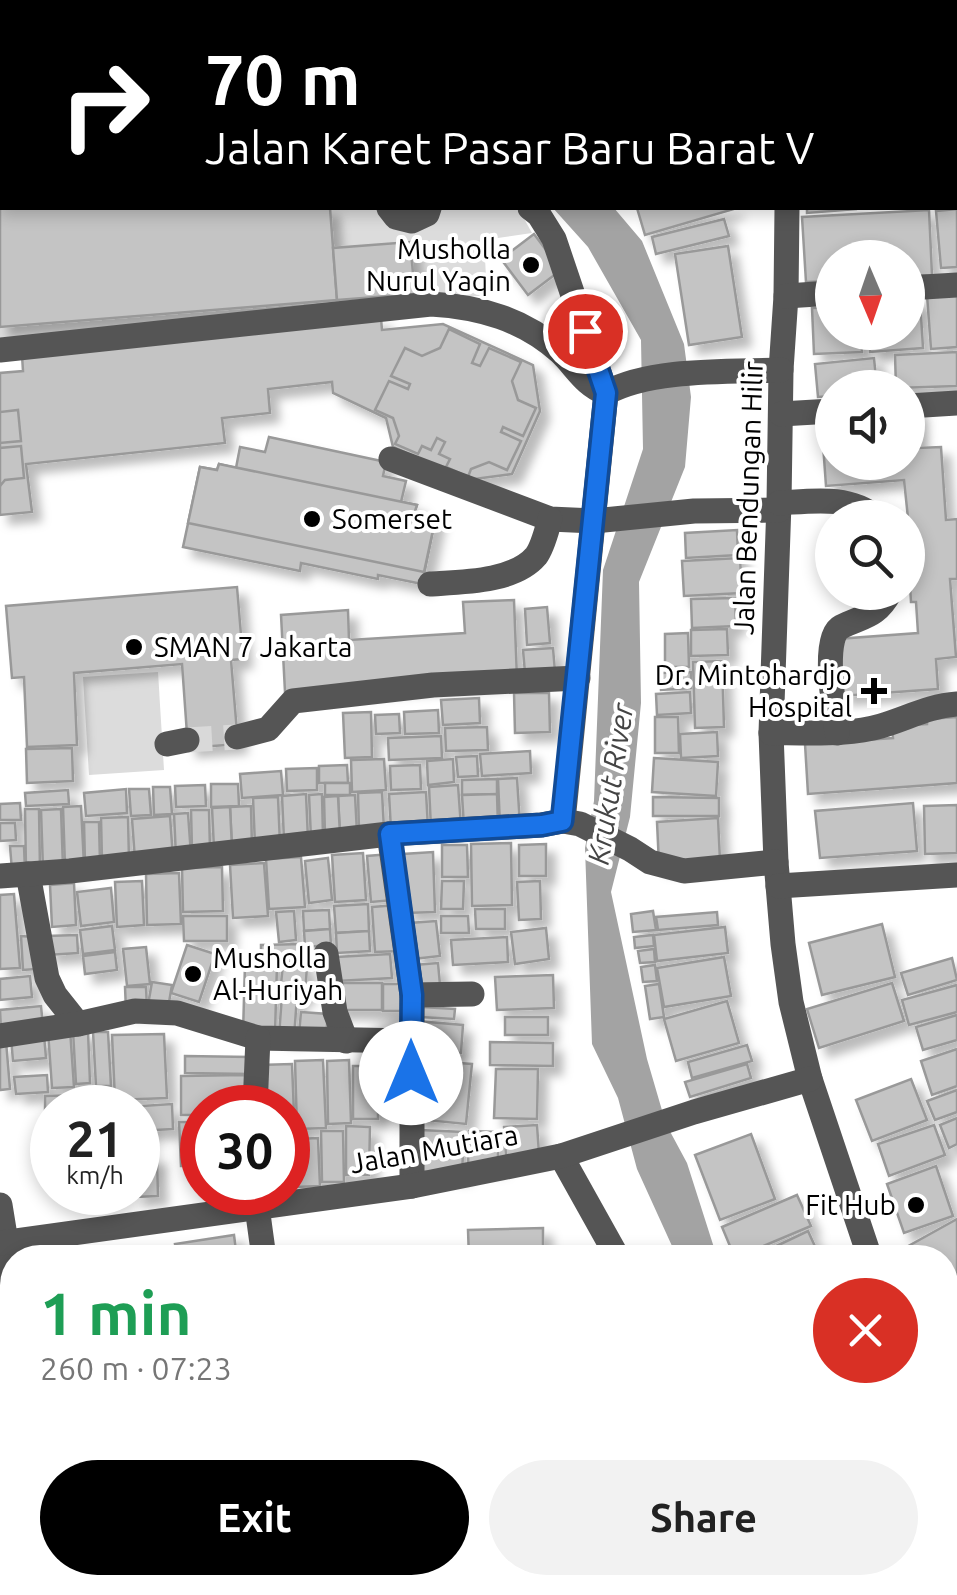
<!DOCTYPE html>
<meta charset="utf-8">
<style>
:root{--surface:#fff;--page:#f2f2f2;--text:#222;--muted:#767676;--accent:#000}
body{margin:0;font-family:Ubuntu,sans-serif;background:var(--page);color:var(--text);height:100vh;display:flex;flex-direction:column;font-size:38px;white-space:nowrap}
*{box-sizing:border-box;margin:0}
p{font-size:32px;color:var(--muted)}
.icon{flex:none;width:55px;height:55px;fill:none;stroke:currentColor;stroke-width:2;stroke-linecap:round;stroke-linejoin:round}
.map{position:relative;flex:1;overflow:hidden}
.details{position:absolute;left:0px;top:1245px;width:958px;height:350px;display:flex;flex-direction:column;background:var(--surface);border-radius:40px 40px 0 0;box-shadow:0 5px 15px #0003}
.details>*{flex:none}
.banner{position:absolute;left:0px;top:0px;width:958px;height:210px;box-shadow:0 5px 15px #0003;background:#000;color:#fff;overflow:hidden}
.needle{width:65px;rotate:178deg}
.buttons{position:absolute;left:815px;top:240px;display:grid;gap:20px}
.buttons a{display:grid;place-items:center;width:110px;height:110px;border-radius:50%;background:var(--surface);box-shadow:0 5px 15px #0003;font-size:50px}
.speed{position:absolute;left:30px;top:1085px;display:flex;gap:20px;font-size:50px;font-weight:700;text-align:center}
.speed>*{display:grid;place-content:center;width:130px;height:130px;border-radius:50%;background:var(--surface);box-shadow:0 5px 15px #0003;line-height:1}
.speed small{font-size:25px;font-weight:400}
.speed .limit{border:15px solid #d22;background:#fff;color:#111}
.pin{position:absolute;display:grid;place-items:center;width:85px;height:85px;color:#fff;margin:-42px;border:5px solid #fff;border-radius:50%;box-shadow:0 2px 10px #0007}
.me{position:absolute;width:110px;margin:-55px;rotate:0deg;stroke-linejoin:round;filter:drop-shadow(0 0 8px #0008)}
.turn{display:flex;align-items:center;gap:35px;height:210px;padding:0 40px;font-size:45px}
.turn .icon{width:130px;height:130px;stroke-width:2.5}
.turn b{display:block;font-size:70px;line-height:85px}
.round{display:grid;place-items:center;flex:none;width:105px;height:105px;border-radius:52px;background:var(--page)}
.overview{display:flex;align-items:center;justify-content:space-between;height:170px;padding:0 40px}
h1{font-size:60px;font-weight:700;line-height:75px;color:#1e9e55}
.action{display:flex;gap:20px;margin-top:auto;padding:20px 40px}
.action a{flex:1;height:115px;border-radius:60px;background:var(--accent);color:#fff;font-size:40px;font-weight:700;line-height:115px;text-align:center}
.action a+a{background:var(--page);color:var(--text)}
.map>svg:first-child{display:block}
.green{fill:#dcdcdc}
.water{fill:#a3a3a3}
.building{fill:#c4c4c4;stroke:#999;stroke-width:2.5;filter:url(#shadow)}
.lines{fill:none;stroke-linecap:round;stroke-linejoin:round}
.minor-tunnel{stroke:#d9d9d9;stroke-width:25;stroke-dasharray:25 12;stroke-linecap:butt}
.minor{stroke:#555;stroke-width:25}
.route-casing{stroke:#114b97;stroke-width:25}
.route{stroke:#1a73e8;stroke-width:18}
.poi-dot{fill:#000;stroke:#fff;stroke-width:4}
.labels{text-anchor:middle;stroke-width:8;stroke-linejoin:round;paint-order:stroke}
.poi-label{font-size:28px;fill:#000;stroke:#fff;text-anchor:end}
.street-label{font-size:28px;fill:#000;stroke:#fff}
.water-label{font-size:30px;font-style:italic;fill:#444;stroke:#fff}
</style>
<div class="map">
<svg width="957" height="1595" viewBox="0 0 957 1595">
<defs>
<filter id="shadow"><feDropShadow dx="9" dy="9" stdDeviation="5" flood-color="#0004"/></filter>
</defs>
<rect width="100%" height="100%" fill="#fff"/>
<g class="green">
<polygon points="2,93 2,208 515,208 522,215 532,233 484,240 487,295 0,346 0,94"/>
<polygon points="158,672 164,770 89,775 83,677"/>
<polygon points="12,1515 12,1582 110,1583 115,1595 0,1595 0,1517"/>
</g>
<g class="water">
<polygon points="553,208 614,208 642,241 684,344 691,397 685,467 639,582 641,703 630,817 611,892 647,1059 666,1124 687,1163 717,1257 677,1257 637,1169 618,1098 592,1044 585,848 594,801 603,570 643,449 641,340 588,247"/>
<polygon points="842,1583 905,1583 918,1595 852,1595"/>
</g>
<g class="building">
<polygon points="628,0 709,0 710,2 619,2"/>
<polygon points="800,0 868,0 860,2 801,2"/>
<polygon points="0,160 2,160 2,208 330,208 337,300 0,327"/>
<polygon points="637,208 733,208 734,209 645,235"/>
<polygon points="807,208 856,208 856,209 807,213"/>
<polygon points="957,209 957,267 941,268 936,211"/>
<polygon points="929,210 932,275 908,276 908,258 832,258 832,281 806,282 802,217"/>
<polygon points="724,219 729,236 656,254 652,237"/>
<polygon points="534,234 561,270 528,295 501,259"/>
<polygon points="410,242 415,294 337,300 333,248"/>
<polygon points="728,246 742,337 689,345 675,254"/>
<polygon points="957,293 957,347 931,349 927,295"/>
<polygon points="920,299 923,348 870,352 869,332 908,332 908,300"/>
<polygon points="832,307 832,332 861,332 862,352 814,354 812,308"/>
<polygon points="381,318 382,330 443,324 533,365 540,411 512,474 467,480 393,447 386,418 333,393 332,382 268,389 270,413 222,418 225,443 26,464 32,512 0,515 0,373 23,371 22,355"/>
<polygon points="449,329 480,344 472,363 480,366 489,348 521,362 512,381 518,400 536,408 523,436 503,427 501,432 521,441 507,470 489,462 471,469 468,477 446,467 450,459 439,454 445,442 437,438 431,450 422,446 418,454 395,444 399,436 393,418 375,410 389,381 408,389 410,384 391,376 405,348 422,356 440,348"/>
<polygon points="957,352 957,386 896,388 895,355"/>
<polygon points="874,358 877,388 832,388 832,396 818,397 815,364"/>
<polygon points="916,409 918,448 941,447 946,520 957,519 957,579 950,579 956,657 936,659 938,689 841,696 837,639 918,633 916,602 911,602 910,585 908,586 908,518 904,480 826,486 821,416 832,415 832,462 908,462 908,410"/>
<polygon points="18,410 21,441 0,443 0,412"/>
<polygon points="269,437 386,462 383,476 406,481 401,502 417,505 415,511 436,516 422,584 378,575 378,579 301,563 300,571 183,547 200,467 217,470 219,464 236,468 240,447 265,452"/>
<polygon points="21,446 24,478 5,480 0,486 0,448"/>
<polygon points="219,464 417,505 415,511 436,516 424,572 188,523 200,467 217,470"/>
<polygon points="737,530 738,555 686,558 685,533"/>
<polygon points="740,558 742,593 684,596 682,561"/>
<polygon points="237,587 243,659 231,660 238,744 188,748 182,664 74,673 77,745 27,747 24,677 12,678 6,606"/>
<polygon points="735,598 736,626 692,628 691,599"/>
<polygon points="514,600 517,679 285,692 281,615 348,610 349,640 465,633 463,602"/>
<polygon points="547,607 550,643 527,645 525,609"/>
<polygon points="727,629 728,655 691,656 691,630"/>
<polygon points="688,633 689,667 665,667 665,634"/>
<polygon points="553,648 555,672 525,673 523,650"/>
<polygon points="722,661 724,727 695,728 693,662"/>
<polygon points="691,672 691,688 661,690 660,673"/>
<polygon points="690,692 691,713 657,715 656,694"/>
<polygon points="514,693 549,693 550,732 515,733"/>
<polygon points="479,698 480,723 443,725 441,700"/>
<polygon points="438,710 439,733 405,734 404,712"/>
<polygon points="371,712 372,757 345,758 343,713"/>
<polygon points="399,714 400,733 376,734 375,715"/>
<polygon points="655,717 678,717 679,753 655,753"/>
<polygon points="957,717 957,783 808,794 805,744 893,738 892,726 927,724 927,719"/>
<polygon points="487,727 488,750 446,751 445,728"/>
<polygon points="717,732 718,756 681,758 680,734"/>
<polygon points="441,736 442,758 389,760 388,738"/>
<polygon points="72,748 73,781 27,783 26,749"/>
<polygon points="530,751 531,773 482,776 480,754"/>
<polygon points="477,756 478,776 458,777 456,757"/>
<polygon points="654,758 718,762 716,796 652,792"/>
<polygon points="384,759 386,790 352,792 351,760"/>
<polygon points="453,759 454,782 428,785 427,761"/>
<polygon points="347,765 348,783 319,783 319,766"/>
<polygon points="420,765 421,789 391,790 390,766"/>
<polygon points="317,768 317,790 287,791 286,769"/>
<polygon points="281,771 283,795 242,798 240,774"/>
<polygon points="517,778 520,825 500,826 498,779"/>
<polygon points="497,779 497,794 462,795 462,780"/>
<rect x="325" y="783" width="25" height="12"/>
<polygon points="211,784 238,784 239,806 211,807"/>
<polygon points="205,785 206,806 176,807 175,786"/>
<polygon points="458,785 461,827 431,828 429,787"/>
<polygon points="153,787 170,787 172,814 154,815"/>
<polygon points="126,789 127,813 86,816 84,793"/>
<polygon points="129,789 149,789 151,815 131,816"/>
<polygon points="68,790 69,804 26,806 25,793"/>
<polygon points="382,792 384,830 359,831 358,793"/>
<polygon points="426,792 428,828 391,830 389,794"/>
<polygon points="306,794 308,839 284,840 282,796"/>
<polygon points="322,794 323,837 311,838 309,795"/>
<polygon points="497,794 498,826 464,827 462,795"/>
<polygon points="355,795 357,833 340,835 338,796"/>
<polygon points="338,796 340,835 325,836 324,797"/>
<polygon points="278,797 280,844 255,845 253,798"/>
<polygon points="653,797 719,798 719,816 653,816"/>
<polygon points="20,803 21,820 0,820 0,804"/>
<polygon points="913,803 917,851 820,858 815,811"/>
<polygon points="957,805 957,853 925,854 924,806"/>
<polygon points="81,806 84,865 65,866 63,807"/>
<polygon points="251,806 252,848 232,848 230,807"/>
<polygon points="230,807 232,848 214,849 212,808"/>
<polygon points="25,809 39,809 40,870 26,870"/>
<polygon points="61,809 63,868 43,869 41,810"/>
<polygon points="191,810 209,810 210,850 192,850"/>
<polygon points="188,813 191,855 176,857 174,814"/>
<polygon points="170,816 173,858 135,860 132,819"/>
<polygon points="128,817 129,860 102,861 101,818"/>
<polygon points="718,818 720,861 659,865 657,822"/>
<polygon points="84,822 99,822 100,863 85,864"/>
<polygon points="0,823 15,823 16,840 0,841"/>
<polygon points="511,843 512,905 472,906 471,844"/>
<polygon points="546,844 546,876 519,876 519,845"/>
<polygon points="442,845 467,845 468,877 442,877"/>
<polygon points="10,846 24,846 25,870 12,871"/>
<polygon points="433,852 435,912 405,913 403,854"/>
<polygon points="363,853 366,900 335,902 332,855"/>
<polygon points="390,854 394,900 371,902 367,856"/>
<polygon points="301,857 305,907 269,909 266,859"/>
<polygon points="328,858 332,900 309,903 305,861"/>
<polygon points="264,863 268,916 233,918 230,865"/>
<polygon points="222,867 223,911 183,912 182,868"/>
<polygon points="179,873 181,924 147,925 146,874"/>
<polygon points="142,881 144,925 117,927 115,882"/>
<polygon points="442,881 464,881 463,909 441,909"/>
<polygon points="540,881 541,919 519,920 517,882"/>
<polygon points="74,883 76,925 52,927 50,885"/>
<polygon points="111,888 114,922 81,926 77,892"/>
<polygon points="14,894 20,968 0,969 0,895"/>
<polygon points="368,904 369,931 336,933 334,906"/>
<polygon points="397,905 400,951 375,952 372,907"/>
<polygon points="475,909 505,909 505,929 476,929"/>
<polygon points="329,910 330,929 304,931 303,911"/>
<polygon points="294,911 296,940 279,942 276,912"/>
<polygon points="653,911 656,930 633,932 631,914"/>
<polygon points="717,912 718,925 658,930 656,917"/>
<polygon points="183,916 227,916 227,941 184,941"/>
<polygon points="441,916 468,916 469,933 441,933"/>
<polygon points="436,921 440,956 413,959 409,923"/>
<polygon points="882,924 895,977 822,995 809,943"/>
<polygon points="112,926 115,950 83,954 80,930"/>
<polygon points="725,927 728,953 657,961 654,935"/>
<polygon points="546,928 549,959 515,964 511,932"/>
<polygon points="330,929 331,945 305,947 304,931"/>
<polygon points="369,931 370,951 337,953 336,933"/>
<polygon points="77,935 78,953 47,955 46,936"/>
<polygon points="653,935 654,946 635,948 634,937"/>
<polygon points="21,936 33,937 35,969 23,970"/>
<polygon points="507,937 508,962 453,965 451,940"/>
<polygon points="302,944 302,962 261,963 261,945"/>
<polygon points="187,945 215,954 199,1002 171,993"/>
<polygon points="146,947 150,984 127,986 123,949"/>
<polygon points="654,949 655,962 640,963 638,951"/>
<polygon points="115,952 117,970 85,974 83,956"/>
<polygon points="390,954 392,978 337,981 336,957"/>
<polygon points="724,957 731,996 664,1007 657,968"/>
<polygon points="952,958 957,980 908,995 901,973"/>
<polygon points="438,963 440,985 416,986 414,965"/>
<polygon points="245,964 277,965 275,1034 243,1033"/>
<polygon points="283,964 307,966 305,996 280,994"/>
<polygon points="655,965 657,981 643,982 641,967"/>
<polygon points="553,975 554,1008 497,1010 495,977"/>
<polygon points="30,976 32,997 0,1000 0,979"/>
<polygon points="152,982 172,985 168,1008 148,1005"/>
<rect x="335" y="983" width="47" height="27"/>
<polygon points="892,983 904,1021 819,1048 807,1009"/>
<rect x="383" y="984" width="19" height="27"/>
<polygon points="659,984 664,1017 650,1019 645,986"/>
<polygon points="957,985 957,1012 909,1025 902,1000"/>
<polygon points="125,987 146,987 147,1009 126,1010"/>
<polygon points="282,995 297,997 294,1037 279,1036"/>
<polygon points="727,1001 739,1043 676,1061 664,1019"/>
<polygon points="41,1006 43,1026 1,1030 0,1010"/>
<polygon points="422,1007 455,1009 454,1019 421,1017"/>
<polygon points="301,1012 328,1014 326,1036 299,1034"/>
<polygon points="957,1015 957,1040 923,1050 916,1027"/>
<rect x="505" y="1017" width="43" height="18"/>
<polygon points="417,1021 463,1025 461,1053 415,1049"/>
<polygon points="70,1029 74,1087 52,1088 48,1031"/>
<polygon points="73,1031 88,1031 90,1083 76,1084"/>
<polygon points="93,1032 108,1032 111,1086 96,1086"/>
<polygon points="164,1034 167,1098 115,1100 112,1035"/>
<polygon points="44,1035 46,1058 13,1061 11,1038"/>
<polygon points="0,1041 6,1041 10,1089 0,1090"/>
<polygon points="490,1042 553,1043 553,1066 490,1065"/>
<polygon points="747,1045 752,1061 692,1078 688,1062"/>
<polygon points="957,1049 957,1086 932,1095 921,1061"/>
<polygon points="185,1056 250,1057 250,1074 185,1073"/>
<polygon points="323,1060 326,1128 297,1129 295,1061"/>
<polygon points="349,1060 351,1123 328,1124 327,1061"/>
<polygon points="420,1060 472,1064 466,1124 415,1119"/>
<polygon points="292,1064 295,1138 288,1138 288,1108 260,1108 259,1065"/>
<polygon points="747,1064 751,1078 690,1097 685,1082"/>
<rect x="353" y="1066" width="25" height="53"/>
<polygon points="496,1069 538,1069 537,1119 494,1118"/>
<polygon points="47,1075 48,1092 16,1094 14,1077"/>
<polygon points="245,1075 245,1108 202,1108 202,1115 181,1115 181,1076"/>
<polygon points="911,1079 927,1120 872,1141 856,1100"/>
<polygon points="957,1090 957,1112 935,1120 927,1101"/>
<polygon points="103,1093 104,1108 85,1108 84,1094"/>
<polygon points="80,1095 80,1108 52,1108 52,1112 45,1112 45,1096"/>
<polygon points="172,1104 173,1129 138,1131 138,1108 111,1108"/>
<polygon points="957,1118 957,1144 949,1148 940,1125"/>
<polygon points="179,1122 202,1122 202,1166 181,1166"/>
<polygon points="537,1125 539,1154 506,1156 504,1127"/>
<polygon points="934,1125 945,1155 889,1176 878,1144"/>
<polygon points="346,1126 370,1127 369,1175 346,1175"/>
<polygon points="420,1130 464,1132 462,1174 418,1171"/>
<polygon points="321,1131 343,1131 344,1182 322,1182"/>
<polygon points="469,1131 498,1132 498,1165 468,1165"/>
<polygon points="751,1134 775,1199 720,1220 695,1155"/>
<polygon points="318,1138 320,1186 296,1187 295,1139"/>
<polygon points="288,1142 291,1142 292,1191 288,1191"/>
<polygon points="157,1156 158,1196 135,1197 135,1192 138,1192 138,1157"/>
<polygon points="936,1166 953,1216 904,1233 887,1184"/>
<polygon points="797,1195 811,1226 735,1258 722,1227"/>
<polygon points="957,1219 957,1312 945,1318 945,1258 908,1258 903,1249"/>
<polygon points="543,1228 543,1258 469,1258 468,1230"/>
<polygon points="808,1231 818,1253 809,1258 751,1258"/>
<polygon points="234,1235 237,1258 177,1258 175,1244"/>
<polygon points="447,1247 448,1258 324,1258"/>
<polygon points="0,1376 3,1376 5,1388 12,1388 12,1413 0,1414"/>
<polygon points="12,1418 12,1475 0,1477 0,1420"/>
<polygon points="957,1514 957,1595 956,1595 945,1582 945,1524"/>
<polygon points="117,1582 134,1582 135,1595 118,1595"/>
<polygon points="138,1582 162,1582 163,1595 139,1595"/>
<polygon points="165,1582 193,1582 194,1595 166,1595"/>
<polygon points="197,1582 216,1582 216,1594 198,1595"/>
<polygon points="432,1582 460,1582 461,1595 433,1595"/>
<polygon points="556,1582 580,1582 581,1595 557,1595"/>
<polygon points="590,1582 649,1582 650,1586 590,1591"/>
<polygon points="713,1582 729,1582 729,1595 714,1595"/>
<polygon points="735,1582 774,1582 775,1595 736,1595"/>
<rect x="778" y="1582" width="24" height="12"/>
<polygon points="426,1586 427,1595 396,1595 395,1589"/>
<polygon points="703,1586 704,1595 669,1595 668,1588"/>
</g>
<g class="lines">
<polyline class="minor-tunnel" points="187,740 237,737"/>
<g class="minor">
<polyline points="262,0 265,2"/>
<polyline points="523,0 524,2"/>
<polyline points="758,0 758,2"/>
<polyline points="599,2 607,0"/>
<polyline points="955,12 957,11"/>
<polyline points="0,42 2,42"/>
<polyline points="0,130 2,130"/>
<polyline points="955,147 957,147"/>
<polyline points="389,208 396,217 412,221 427,214 429,208"/>
<polyline points="530,208 539,215 554,239 606,393 563,821"/>
<polyline points="787,208 786,296 781,370 779,503 771,733 776,862 783,944 791,1002 810,1079 870,1258"/>
<polyline points="908,288 957,285"/>
<polyline points="786,296 832,293"/>
<path d="M 0,350 L 431,304 C 480,307 523,319 560,352 C 576,367 584,385 606,393"/>
<path d="M 606,393 C 651,368 730,372 781,370"/>
<polyline points="908,406 957,403"/>
<polyline points="781,414 832,411"/>
<polyline points="391,459 550,519 594,521 694,511 779,510"/>
<path d="M 779,503 C 814,501 848,495 877,518"/>
<path d="M 430,584 C 462,582 514,582 536,556 C 543,547 547,529 550,519"/>
<path d="M 771,733 C 807,732 847,736 881,726 C 908,718 929,706 957,704"/>
<path d="M 837,733 C 835,712 821,637 841,627 C 863,616 877,617 890,592"/>
<polyline points="237,737 268,729 293,701 433,685 578,678"/>
<polyline points="167,744 187,740"/>
<polyline points="389,834 412,995 412,1186"/>
<polyline points="28,874 47,978 55,995 78,1024"/>
<polyline points="0,876 70,871 389,834 541,825 563,821 580,824 630,849 650,862 684,871 776,862"/>
<polyline points="778,886 957,875"/>
<polyline points="326,954 335,1012 346,1041"/>
<polyline points="412,995 472,994"/>
<polyline points="0,1036 78,1024 135,1011 177,1013 258,1038 410,1041"/>
<polyline points="255,1108 258,1038"/>
<polyline points="561,1156 618,1258"/>
<polyline points="255,1192 264,1258"/>
<polyline points="0,1205 6,1242 8,1346"/>
<polyline points="0,1243 412,1186 561,1156 694,1112 810,1079"/>
<polyline points="945,1401 957,1416"/>
<polyline points="661,1582 663,1595"/>
<polyline points="816,1582 829,1595"/>
<polyline points="222,1595 333,1583 384,1583 389,1585 390,1595"/>
<polyline points="511,1595 514,1589 528,1582"/>
</g>
</g>
<g class="lines">
<g class="route-casing">
<polyline id="route" points="411,1073 412,995 390,834 542,825 562,821 606,393 585,331"/>
</g>
<use href="#route" class="route"/>
</g>
<g class="poi-dot">
<circle cx="531" cy="265" r="10"/>
<circle cx="312" cy="519" r="10"/>
<circle cx="134" cy="647" r="10"/>
<path d="M869 676h10v10h10v10h-10v10h-10v-10h-10v-10h10z"/>
<circle cx="193" cy="974" r="10"/>
<circle cx="916" cy="1205" r="10"/>
</g>
<g class="labels">
<g class="poi-label">
<text x="511" y="259">Musholla<tspan x="511" dy="32">Nurul Yaqin</tspan></text>
<text x="332" y="529" text-anchor="start">Somerset</text>
<text x="154" y="657" text-anchor="start">SMAN 7 Jakarta</text>
<text x="852" y="685">Dr. Mintohardjo<tspan x="852" dy="32">Hospital</tspan></text>
<text x="213" y="968" text-anchor="start">Musholla<tspan x="213" dy="32">Al-Huriyah</tspan></text>
<text x="896" y="1215">Fit Hub</text>
</g>
<g class="street-label">
<text transform="translate(748 498) rotate(-88)" y="10">Jalan Bendungan Hilir</text>
<text transform="translate(434 1149) rotate(-10)" y="10">Jalan Mutiara</text>
</g>
<g class="water-label">
<text transform="translate(611 784) rotate(-81)" y="10">Krukut River</text>
</g>
</g>
</svg>
<div class="buttons">
<a><svg class="needle" viewBox="-14 -14 28 28"><path d="M0-13l5 13h-10z" fill="#e53935"/><path d="M0 13l5-13h-10z" fill="#767676"/></svg></a>
<a><svg class="icon" aria-label="sound" viewBox="0 0 24 24"><path d="M4 9h4l5-4v14l-5-4H4zM17 9q2 3 0 6"/></svg></a>
<a><svg class="icon" aria-label="search" viewBox="0 0 24 24"><circle cx="10" cy="10" r="6"/><path d="M15 15l6 6"/></svg></a>
</div>
<div class="speed"><div>21<small>km/h</small></div><div class="limit">30</div></div>
<div class="pin" style="left:585px;top:331px;background:#d93025"><svg class="icon" aria-label="arrive" viewBox="0 0 24 24"><path d="M6 21V4h12l-3 4 3 4H6"/></svg></div>
<svg class="me" style="left:411px;top:1073px" viewBox="-20 -20 40 40"><circle r="19" fill="#fff"/><path d="M0-13L10 11 0 6-10 11z" fill="#1a73e8"/></svg>
<div class="banner">
<div class="turn"><svg class="icon" aria-label="right" viewBox="0 0 24 24"><path d="M7 20v-9h11M14 6l5 5-5 5"/></svg><div><b>70 m</b>Jalan Karet Pasar Baru Barat V</div></div>
</div>
<section class="details">
<div class="overview"><div><h1>1 min</h1><p>260 m · 07:23</p></div><a class="round" style="background:#d93025;color:#fff"><svg class="icon" aria-label="close" viewBox="0 0 24 24"><path d="M6 6l12 12M18 6L6 18"/></svg></a></div>
<div class="action"><a>Exit</a><a>Share</a></div>
</section>
</div>
